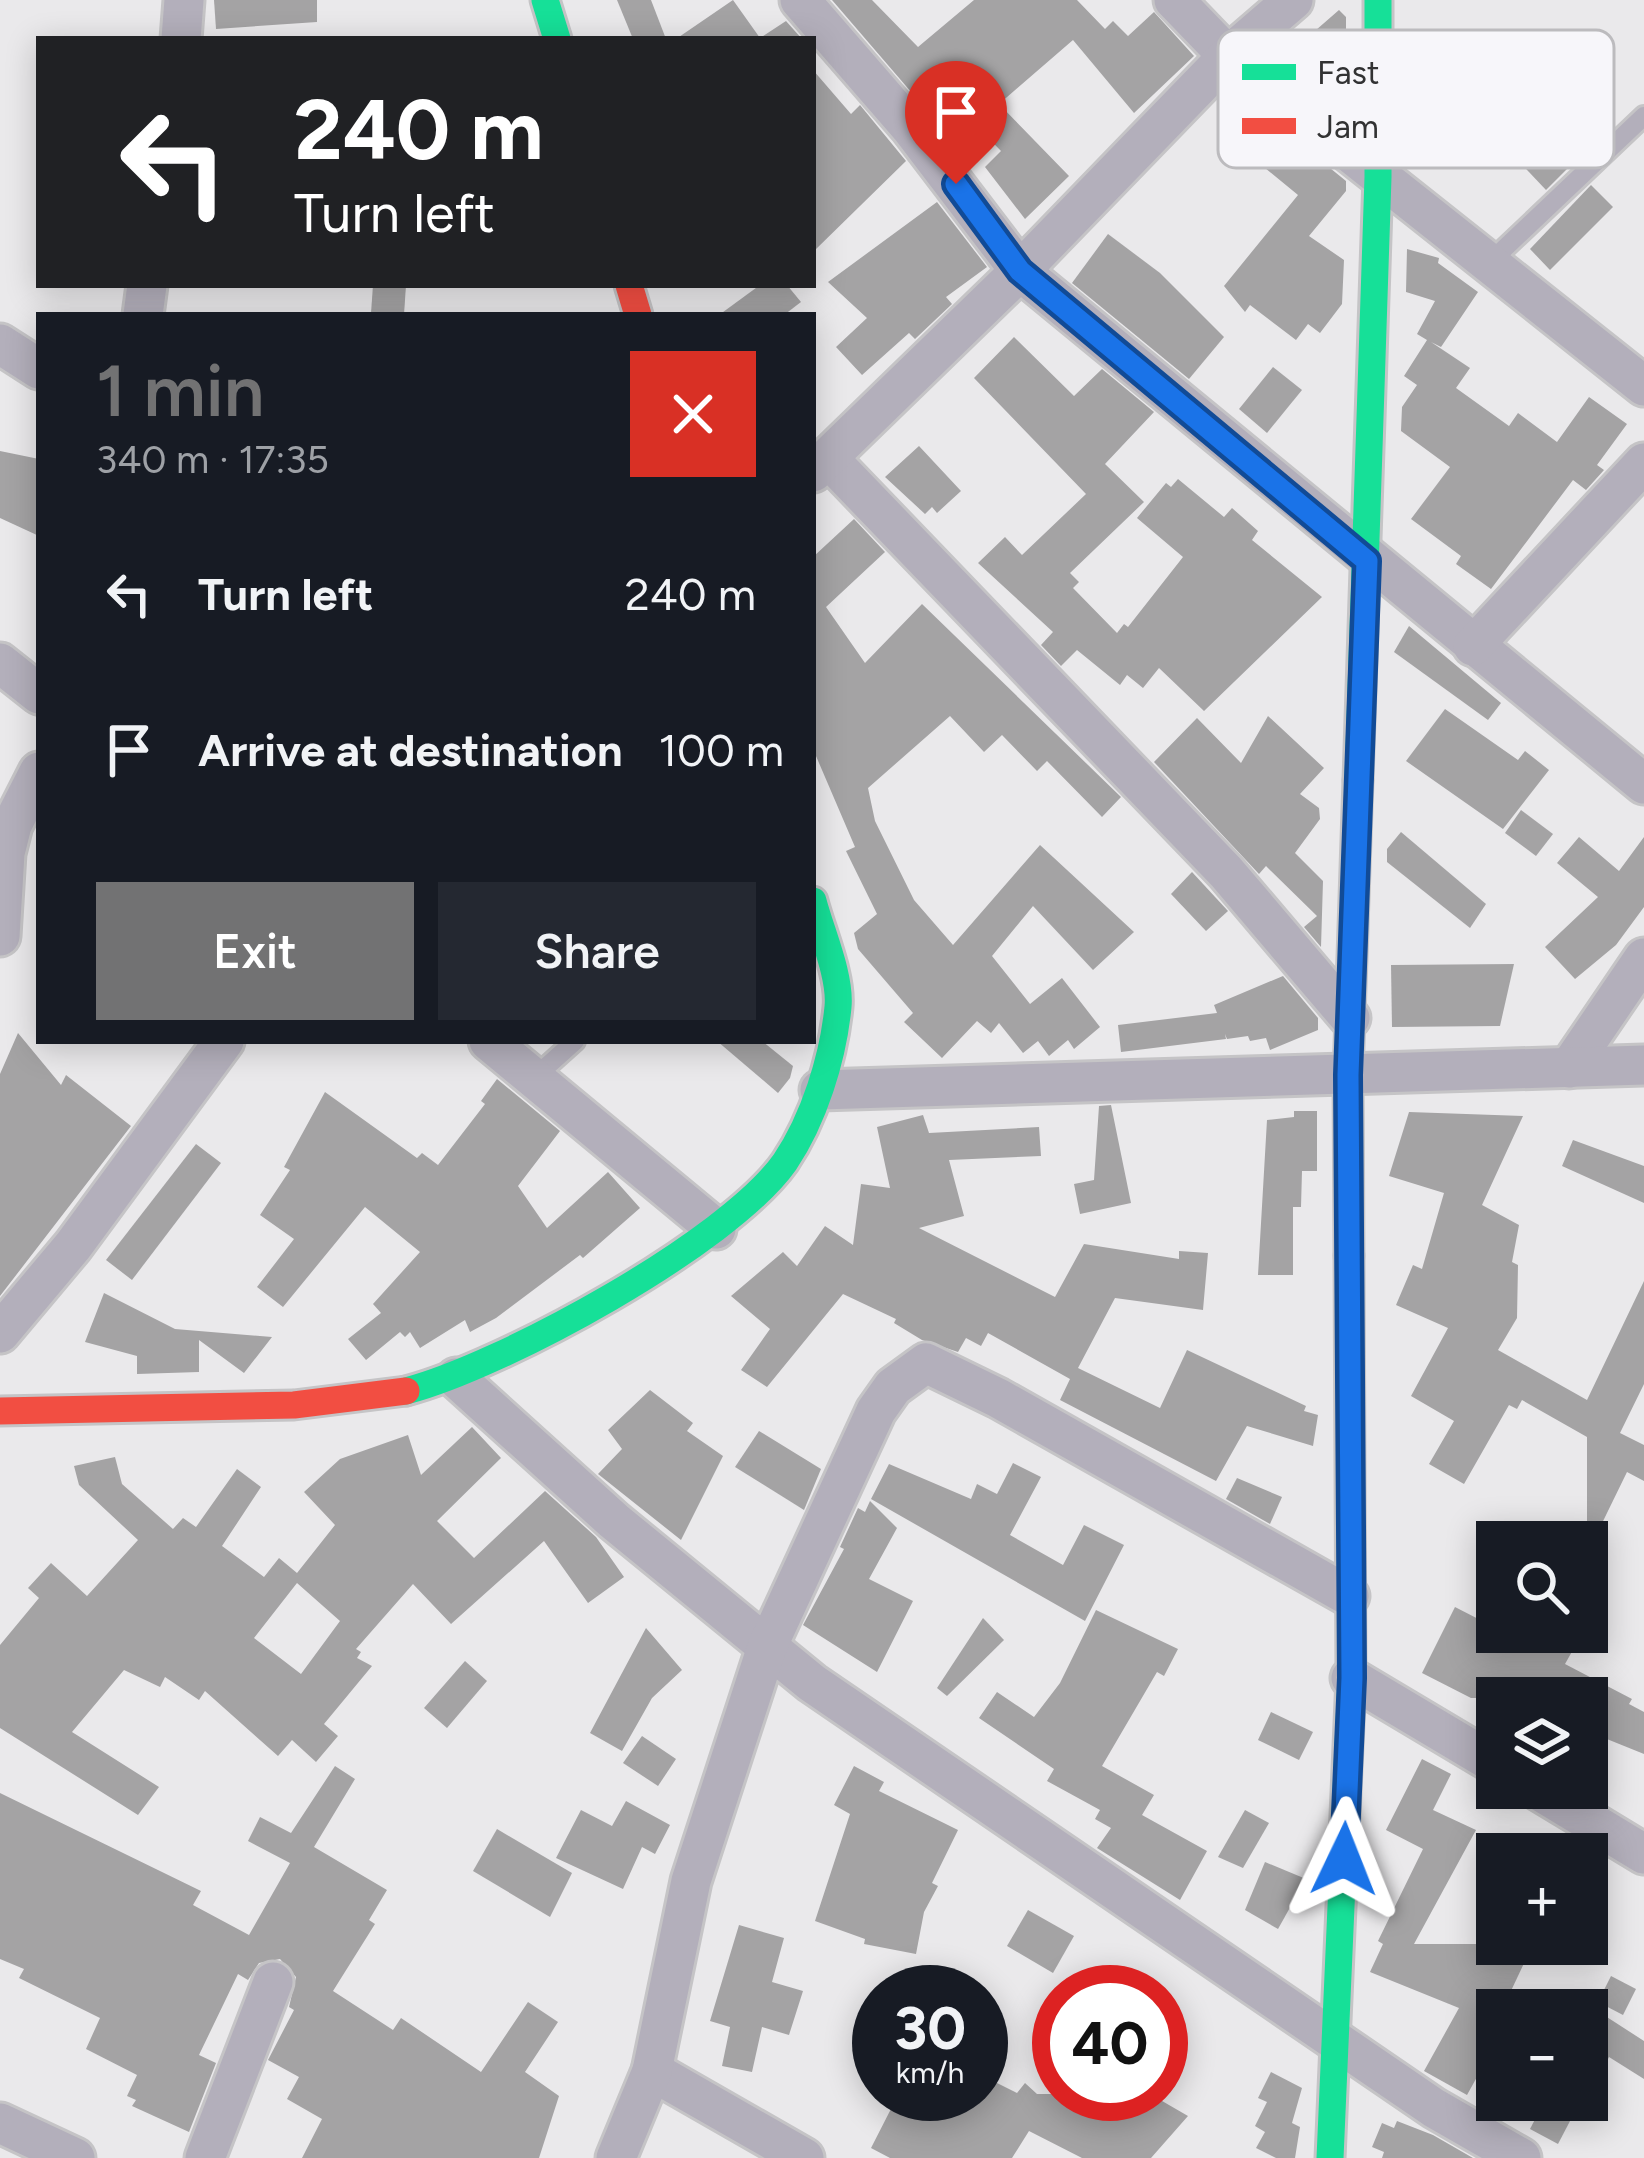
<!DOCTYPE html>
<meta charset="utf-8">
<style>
:root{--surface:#171b24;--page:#242831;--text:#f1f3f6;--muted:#9ea1a6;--accent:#727273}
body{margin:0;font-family:Figtree,sans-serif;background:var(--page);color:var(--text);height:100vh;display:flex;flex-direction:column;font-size:45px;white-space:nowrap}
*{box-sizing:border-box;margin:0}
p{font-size:39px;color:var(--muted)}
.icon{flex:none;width:66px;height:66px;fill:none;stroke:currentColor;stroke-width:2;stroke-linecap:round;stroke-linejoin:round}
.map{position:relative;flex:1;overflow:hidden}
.sheet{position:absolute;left:36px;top:312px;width:780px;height:732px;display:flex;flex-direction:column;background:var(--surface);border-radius:0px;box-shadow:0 6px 30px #0003}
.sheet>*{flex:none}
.banner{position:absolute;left:36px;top:36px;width:780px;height:252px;border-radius:0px;box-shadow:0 6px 30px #0003;background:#202124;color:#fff;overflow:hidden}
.controls{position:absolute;left:1476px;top:1521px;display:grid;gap:24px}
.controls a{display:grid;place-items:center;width:132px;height:132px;border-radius:0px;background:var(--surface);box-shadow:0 6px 30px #0003;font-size:60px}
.speed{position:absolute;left:852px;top:1965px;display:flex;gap:24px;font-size:60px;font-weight:700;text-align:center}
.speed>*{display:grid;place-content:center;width:156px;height:156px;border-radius:50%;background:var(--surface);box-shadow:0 6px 30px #0003;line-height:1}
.speed small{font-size:30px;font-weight:400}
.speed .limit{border:18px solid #d22;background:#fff;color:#111}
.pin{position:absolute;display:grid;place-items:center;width:102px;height:102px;color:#fff;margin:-123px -51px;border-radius:50% 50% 50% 0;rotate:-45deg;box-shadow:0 0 12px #0007}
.pin .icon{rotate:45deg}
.me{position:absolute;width:132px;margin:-66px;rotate:2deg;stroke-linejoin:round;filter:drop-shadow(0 0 9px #0008)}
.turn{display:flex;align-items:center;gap:42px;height:252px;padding:0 60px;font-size:54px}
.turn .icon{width:156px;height:156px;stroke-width:2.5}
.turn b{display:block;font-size:84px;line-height:102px}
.round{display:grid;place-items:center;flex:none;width:126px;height:126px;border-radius:0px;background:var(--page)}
.head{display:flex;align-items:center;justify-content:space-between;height:204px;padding:0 60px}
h1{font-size:72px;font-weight:600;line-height:90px;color:var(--accent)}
.cta{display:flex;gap:24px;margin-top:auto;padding:24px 60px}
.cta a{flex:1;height:138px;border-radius:0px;background:var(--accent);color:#fff;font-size:48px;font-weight:600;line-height:138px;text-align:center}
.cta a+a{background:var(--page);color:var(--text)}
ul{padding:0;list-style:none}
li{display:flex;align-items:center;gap:36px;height:156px;padding:0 60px}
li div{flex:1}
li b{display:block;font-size:45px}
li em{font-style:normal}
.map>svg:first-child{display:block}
.building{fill:#a4a3a4;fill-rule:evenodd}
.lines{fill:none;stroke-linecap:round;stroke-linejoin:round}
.lane-casing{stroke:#c5c4c6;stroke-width:24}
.street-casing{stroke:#c5c4c6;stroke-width:45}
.fast-casing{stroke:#c5c4c6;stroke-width:33}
.jam-casing{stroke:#c5c4c6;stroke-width:33}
.lane{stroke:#b3afbb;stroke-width:18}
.street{stroke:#b3afbb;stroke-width:39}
.fast{stroke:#16e098;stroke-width:27}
.jam{stroke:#f24e42;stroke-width:27}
.route-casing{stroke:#114b97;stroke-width:30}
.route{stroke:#1a73e8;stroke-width:21}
.key{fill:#f7f6fa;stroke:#bcbbbe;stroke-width:3}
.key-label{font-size:33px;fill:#323233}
</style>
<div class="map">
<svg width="1644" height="2158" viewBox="0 0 1644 2158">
<rect width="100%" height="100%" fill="#eae9eb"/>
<g class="building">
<polygon points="214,0 317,0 317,22 216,29"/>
<polygon points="617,0 651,0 666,39 633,39"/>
<polygon points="733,0 760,38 786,21 802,39 676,39"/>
<polygon points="832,0 872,0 918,47 974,0 1077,0 1105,29 1113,21 1128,36 1154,12 1194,56 1134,113 1073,40 999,104 1069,176 1025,219 985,167 1001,151 965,114 953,124 927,91 918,100"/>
<polygon points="1339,10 1346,17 1346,51 1338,60 1346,77 1321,99 1277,64"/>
<polygon points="813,70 851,114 860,105 906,161 813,252"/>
<polygon points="1268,118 1346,181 1346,191 1309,236 1344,260 1342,304 1320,333 1308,324 1296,340 1250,305 1245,312 1224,286 1298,195 1242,149"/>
<polygon points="1537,120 1576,160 1546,190 1507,149"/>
<polygon points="1591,185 1613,207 1550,270 1530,249"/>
<polygon points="937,202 987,267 946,297 952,304 915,339 909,333 862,375 836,347 867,318 828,282"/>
<polygon points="1108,234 1160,273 1224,337 1189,379 1072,283"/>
<polygon points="1407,249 1439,258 1438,263 1478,292 1441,347 1431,342 1470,368 1456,388 1509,426 1518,413 1557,442 1589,397 1627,424 1597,465 1604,470 1586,490 1573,480 1491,589 1456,564 1461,556 1411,519 1450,467 1401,431 1402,407 1417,385 1404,376 1427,340 1417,334 1435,301 1406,292"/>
<polygon points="373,285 406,285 404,315 371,313"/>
<polygon points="760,285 787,285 801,302 784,315 719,315"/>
<polygon points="1014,337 1074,396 1102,369 1154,412 1105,464 1144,502 1070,573 1079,582 1073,588 1117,633 1124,624 1128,627 1183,557 1137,518 1166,483 1171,487 1178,479 1224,517 1232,508 1258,531 1252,540 1322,597 1204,711 1159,668 1143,688 1127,675 1120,685 1077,650 1061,666 1041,645 1053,632 978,563 1005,537 1022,555 1086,494 974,378"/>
<polygon points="1273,367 1302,390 1267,433 1239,409"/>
<polygon points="919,446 961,491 937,513 932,507 925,514 885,477"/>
<polygon points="0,451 39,459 39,536 0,518"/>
<polygon points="854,519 885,552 826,607 865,663 922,604 1121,797 1102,817 1047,761 1037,771 1002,735 984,752 950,716 868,788 875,821 914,900 953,945 1040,845 1134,932 1093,970 1033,906 992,956 1030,1004 1062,978 1100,1027 1074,1049 1068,1040 1049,1056 1038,1041 1023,1053 999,1023 991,1033 977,1021 942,1058 904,1022 913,1013 858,949 854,933 877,914 846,851 855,847 813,749 813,557"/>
<polygon points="1409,626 1501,703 1488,720 1394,652"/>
<polygon points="1445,709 1518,760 1525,751 1549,770 1503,829 1406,761"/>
<polygon points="1268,716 1324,768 1300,794 1319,808 1320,819 1295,853 1323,881 1321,947 1304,927 1317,916 1266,866 1259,874 1154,762 1197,718 1241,763"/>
<polygon points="1521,810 1553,834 1536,856 1505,833"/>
<polygon points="1401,832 1486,904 1470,928 1387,862 1387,849"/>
<polygon points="1579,837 1619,871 1644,837 1644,907 1616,945 1575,979 1545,947 1598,897 1557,863"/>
<polygon points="1192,872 1228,911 1206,931 1171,894"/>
<polygon points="1514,964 1500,1026 1392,1027 1391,965"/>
<polygon points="1283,976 1318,1018 1318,1030 1270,1050 1266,1038 1250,1041 1248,1036 1227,1039 1225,1034 1226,1039 1121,1052 1118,1025 1217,1013 1214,1005"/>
<polygon points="18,1033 61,1085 66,1075 131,1126 0,1296 0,1074"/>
<polygon points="717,1041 762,1041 793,1066 790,1078 778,1093"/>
<polygon points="497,1079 560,1131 518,1186 547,1228 608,1172 640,1208 583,1258 580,1255 496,1318 470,1332 465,1320 420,1348 410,1332 405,1337 400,1332 366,1360 348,1339 381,1313 373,1304 420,1252 365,1207 283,1307 257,1287 294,1239 260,1215 290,1170 284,1167 325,1092 417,1158 422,1153 438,1165 485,1104 481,1101"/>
<polygon points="1111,1105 1131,1203 1080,1214 1074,1184 1094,1180 1099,1106"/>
<polygon points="1294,1111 1317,1111 1317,1171 1302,1171 1301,1207 1293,1207 1293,1275 1258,1275 1267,1120 1294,1117"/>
<polygon points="1409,1112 1523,1116 1482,1205 1519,1225 1512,1262 1518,1265 1517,1318 1498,1350 1587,1400 1644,1281 1644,1384 1620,1433 1644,1445 1644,1481 1627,1472 1587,1554 1587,1437 1522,1400 1517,1409 1509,1405 1464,1484 1429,1464 1454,1421 1411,1396 1448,1328 1396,1305 1413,1265 1422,1269 1444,1193 1389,1176"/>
<polygon points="923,1115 929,1133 1039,1127 1041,1156 949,1160 964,1216 919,1228 1055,1297 1084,1244 1179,1259 1179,1251 1208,1253 1203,1310 1115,1298 1078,1368 1160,1408 1187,1350 1306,1406 1304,1411 1318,1415 1313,1446 1247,1426 1216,1481 1060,1400 1070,1379 988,1333 981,1346 966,1338 958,1352 922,1340 894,1323 896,1319 843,1294 767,1387 741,1370 770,1329 731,1296 783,1252 797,1266 825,1226 853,1245 861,1184 890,1188 877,1127"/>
<polygon points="1573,1140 1644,1166 1644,1203 1562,1166"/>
<polygon points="196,1144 221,1163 132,1280 106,1260"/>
<polygon points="104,1293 175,1329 272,1337 244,1373 199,1340 199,1372 137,1374 137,1356 85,1342"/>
<polygon points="650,1390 693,1423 687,1431 723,1456 681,1540 598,1474 622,1449 608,1430"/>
<path d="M 472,1427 L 501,1458 L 437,1521 L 474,1558 L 545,1491 L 596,1537 L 624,1577 L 588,1603 L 544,1541 L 451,1624 L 413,1584 L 356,1649 L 361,1652 L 357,1658 L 372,1666 L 324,1724 L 338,1736 L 316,1762 L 292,1740 L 278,1756 L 205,1691 L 199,1700 L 165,1677 L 160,1687 L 124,1670 L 72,1732 L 159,1787 L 138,1815 L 0,1728 L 0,1645 L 39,1598 L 28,1588 L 51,1563 L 87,1596 L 138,1540 L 79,1485 L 74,1466 L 115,1457 L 122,1484 L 173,1529 L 183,1518 L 196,1527 L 237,1469 L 261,1487 L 222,1546 L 264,1577 L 279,1558 L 297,1573 L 335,1525 L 304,1492 L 340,1459 L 408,1435 L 421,1475 ZM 297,1583 L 340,1621 L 301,1674 L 254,1638 Z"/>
<polygon points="759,1431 821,1469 804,1510 735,1467"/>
<polygon points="1013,1463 1041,1477 1010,1535 1063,1565 1084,1525 1124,1545 1085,1621 871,1499 889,1464 971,1499 977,1484 997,1494"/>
<polygon points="1237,1478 1282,1497 1270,1524 1226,1499"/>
<polygon points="870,1501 897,1528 869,1579 913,1601 877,1672 803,1625 844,1549 840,1547 858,1508 865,1512"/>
<polygon points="1455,1607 1525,1643 1530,1632 1583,1632 1565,1664 1632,1699 1629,1704 1644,1712 1644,1754 1587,1731 1587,1698 1471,1698 1422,1673"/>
<polygon points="1096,1610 1178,1649 1164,1676 1157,1672 1102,1766 1154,1795 1142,1815 1207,1851 1180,1900 1097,1848 1111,1828 1095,1819 1100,1810 1047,1781 1054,1769 979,1718 997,1692 1034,1717 1060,1683"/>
<polygon points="983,1618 1004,1640 947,1696 937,1688"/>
<polygon points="646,1628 682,1670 652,1698 622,1751 590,1733"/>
<polygon points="465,1661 487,1681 447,1728 424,1708"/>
<polygon points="1271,1712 1313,1732 1299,1760 1258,1740"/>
<polygon points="642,1736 676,1759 658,1786 623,1763"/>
<polygon points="1422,1759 1451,1774 1433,1810 1476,1830 1414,1944 1533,1944 1502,2010 1497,2010 1497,2041 1467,2095 1424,2071 1459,2008 1370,1972 1383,1944 1378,1941 1423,1849 1386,1830"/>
<polygon points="335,1766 355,1779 314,1847 387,1890 369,1920 375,1924 333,1991 393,2030 401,2018 481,2072 528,2002 558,2022 525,2072 559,2096 539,2158 302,2158 322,2119 287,2099 299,2077 268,2060 294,2010 289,2007 296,1977 280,1959 259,1963 248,1980 238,1974 199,2055 216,2063 189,2132 132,2106 136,2100 127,2096 137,2075 86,2049 100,2018 19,1978 24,1969 0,1959 0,1793 201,1891 193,1905 249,1935 290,1863 248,1841 260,1817 291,1833"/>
<polygon points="854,1766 884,1782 879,1791 958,1830 932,1883 938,1886 924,1912 916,1954 864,1944 865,1939 815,1921 850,1814 834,1805"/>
<polygon points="626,1801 670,1825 655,1854 642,1847 623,1889 556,1858 581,1810 612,1826"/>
<polygon points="1245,1810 1269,1823 1243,1868 1218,1857"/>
<polygon points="497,1829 572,1873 550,1917 473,1871"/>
<polygon points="1265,1862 1306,1879 1278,1929 1245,1910"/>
<polygon points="1028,1910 1074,1936 1053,1973 1007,1946"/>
<polygon points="739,1925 784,1938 772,1982 803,1991 789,2035 762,2027 752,2072 722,2066 730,2027 710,2021"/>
<polygon points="1611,1976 1636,1989 1623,2015 1598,2002"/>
<polygon points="1596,2010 1644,2041 1644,2079 1609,2057 1606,2063 1587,2052 1587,2027"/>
<polygon points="1271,2072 1302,2088 1292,2123 1300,2127 1295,2158 1276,2158 1256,2148 1265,2132 1255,2126 1267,2102 1258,2098"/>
<polygon points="981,2075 1017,2093 1025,2083 1037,2094 1150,2094 1188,2116 1151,2158 1082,2158 1029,2131 1012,2158 890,2158 871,2148 894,2103 900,2106 906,2094 925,2094 946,2104 951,2094 981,2094"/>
<polygon points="1545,2100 1581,2100 1558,2144 1530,2129"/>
<polygon points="1397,2121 1433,2135 1473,2158 1382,2158 1384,2152 1372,2147 1382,2123 1394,2128"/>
</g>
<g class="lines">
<g class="lane-casing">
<g id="lane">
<polyline points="1488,264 1644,116"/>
<polyline points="535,1077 575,1041"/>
</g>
</g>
<g class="street-casing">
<g id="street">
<polyline points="800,0 911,128 1020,271 1644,784"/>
<polyline points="1174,0 1228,56 1644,386"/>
<polyline points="181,39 184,0"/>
<polyline points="143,315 147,285"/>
<polyline points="0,344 39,369"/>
<polyline points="828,458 1226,872 1350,1018"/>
<polyline points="813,472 1020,271 1228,56 1293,0"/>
<polyline points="1473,646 1644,463"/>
<polyline points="0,663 39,694"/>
<polyline points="0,936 5,853 12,825 39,772"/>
<polyline points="489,1041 716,1229"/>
<polyline points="1569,1068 1644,958"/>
<polyline points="820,1090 1644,1065"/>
<polyline points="0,1333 73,1246 224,1041"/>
<polyline points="456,1378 614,1521 812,1683 1434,2108 1521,2158"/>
<polyline points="1351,1678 1497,1765"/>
<polyline points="1535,1788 1644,1854"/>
<polyline points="652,2071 804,2158"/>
<polyline points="0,2123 75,2158"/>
<polyline points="205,2158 273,1982"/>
<polyline points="616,2158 652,2071 691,1881 767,1647 876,1411 893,1387 926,1363 998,1398 1349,1596"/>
</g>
</g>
<g class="fast-casing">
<g id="fast">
<polyline points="545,0 557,39"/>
<polyline points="1358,780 1378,177 1378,0"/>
<path d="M 406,1391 C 502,1366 728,1243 785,1162 C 814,1119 833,1058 838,1007 C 841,976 821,932 813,901"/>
<polyline points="1330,2158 1351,1678 1349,1256"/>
</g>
</g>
<g class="jam-casing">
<g id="jam">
<polyline points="629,285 638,315"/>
<polyline points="1349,1256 1348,1075 1358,780"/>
<polyline points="0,1411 294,1405 406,1391"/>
</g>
</g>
<use href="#lane" class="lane"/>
<use href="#street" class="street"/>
<use href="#fast" class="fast"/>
<use href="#jam" class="jam"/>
</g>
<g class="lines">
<g class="route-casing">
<polyline id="route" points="956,184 1020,271 1367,561 1348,1075 1352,1678 1344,1859"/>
</g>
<use href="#route" class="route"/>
</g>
<rect x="1218" y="30" width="396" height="138" rx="18" class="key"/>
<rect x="1242" y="64" width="54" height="16" fill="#16e098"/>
<rect x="1242" y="118" width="54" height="16" fill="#f24e42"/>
<g class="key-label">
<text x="1317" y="84">Fast</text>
<text x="1317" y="138">Jam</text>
</g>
</svg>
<div class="controls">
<a><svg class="icon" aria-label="search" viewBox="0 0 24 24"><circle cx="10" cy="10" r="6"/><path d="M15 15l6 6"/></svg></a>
<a><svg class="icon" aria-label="layers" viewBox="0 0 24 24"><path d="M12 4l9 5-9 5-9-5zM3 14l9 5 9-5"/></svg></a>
<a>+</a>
<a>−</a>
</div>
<div class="speed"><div>30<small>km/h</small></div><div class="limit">40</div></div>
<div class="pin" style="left:956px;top:184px;background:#d93025"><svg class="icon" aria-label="arrive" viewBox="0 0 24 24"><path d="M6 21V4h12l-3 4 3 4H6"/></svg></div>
<svg class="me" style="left:1344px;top:1859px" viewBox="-20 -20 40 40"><path d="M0-17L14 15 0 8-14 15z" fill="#1a73e8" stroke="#fff" stroke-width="4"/></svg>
<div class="banner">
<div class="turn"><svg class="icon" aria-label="left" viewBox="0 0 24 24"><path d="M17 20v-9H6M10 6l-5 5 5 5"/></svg><div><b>240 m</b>Turn left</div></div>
</div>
<section class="sheet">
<div class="head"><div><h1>1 min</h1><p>340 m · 17:35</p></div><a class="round" style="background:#d93025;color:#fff"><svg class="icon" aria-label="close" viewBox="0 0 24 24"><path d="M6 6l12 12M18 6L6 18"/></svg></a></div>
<ul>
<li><svg class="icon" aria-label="left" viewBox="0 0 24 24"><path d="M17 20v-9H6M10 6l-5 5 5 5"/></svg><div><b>Turn left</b></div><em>240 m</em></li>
<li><svg class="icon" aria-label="arrive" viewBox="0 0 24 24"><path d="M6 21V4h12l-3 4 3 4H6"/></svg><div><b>Arrive at destination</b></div><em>100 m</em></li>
</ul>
<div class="cta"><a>Exit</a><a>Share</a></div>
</section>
</div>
